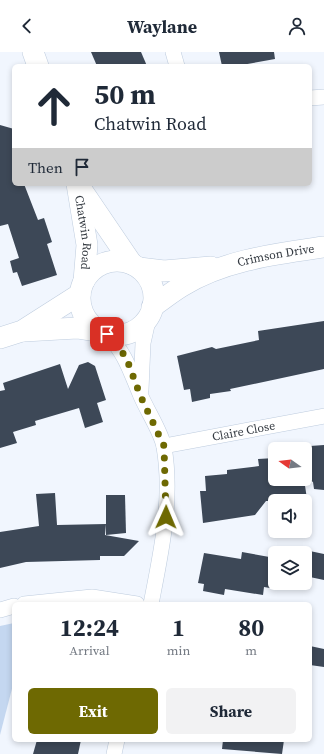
<!DOCTYPE html>
<style>
:root{--surface:#fff;--page:#f2f2f3;--text:#1f2937;--muted:#747a83;--accent:#6e6902}
body{margin:0;font-family:"Source Serif 4",serif;background:var(--page);color:var(--text);height:100vh;display:flex;flex-direction:column;font-size:15px;white-space:nowrap}
*{box-sizing:border-box;margin:0}
p{font-size:13px;color:var(--muted)}
.icon{flex:none;width:22px;height:22px;fill:none;stroke:currentColor;stroke-width:2;stroke-linecap:round;stroke-linejoin:round}
.map{position:relative;flex:1;overflow:hidden}
.panel{position:absolute;left:12px;top:550px;width:300px;height:140px;display:flex;flex-direction:column;background:var(--surface);border-radius:6px;box-shadow:0 2px 6px #0003}
.panel>*{flex:none}
.banner{position:absolute;left:12px;top:12px;width:300px;height:122px;border-radius:6px;box-shadow:0 2px 6px #0003;background:#fff;color:var(--text);overflow:hidden}
.needle{width:26px;rotate:284deg}
.fabs{position:absolute;left:268px;top:390px;display:grid;gap:8px}
.fabs a{display:grid;place-items:center;width:44px;height:44px;border-radius:6px;background:var(--surface);box-shadow:0 2px 6px #0003;font-size:20px}
.pin{position:absolute;display:grid;place-items:center;width:34px;height:34px;color:#fff;margin:-17px;border-radius:8px;box-shadow:0 2px 6px #0006}
.me{position:absolute;width:44px;margin:-22px;rotate:1deg;stroke-linejoin:round;filter:drop-shadow(0 0 3px #0008)}
.turn{display:flex;align-items:center;gap:14px;height:84px;padding:0 16px;font-size:18px}
.turn .icon{width:52px;height:52px;stroke-width:2.5}
.turn b{display:block;font-size:28px;line-height:34px}
.then{display:flex;align-items:center;height:38px;padding:0 16px;background:#0003;gap:8px;font-size:15px}
.eta{display:flex;justify-content:space-evenly;align-items:center;height:68px;text-align:center}
.eta b{font-size:24px;font-weight:700;line-height:28px}
.primary-button{display:flex;gap:8px;margin-top:auto;padding:8px 16px}
.primary-button a{flex:1;height:46px;border-radius:6px;background:var(--accent);color:#fff;font-size:16px;font-weight:700;line-height:46px;text-align:center}
.primary-button a+a{background:var(--page);color:var(--text)}
header{display:flex;justify-content:space-between;align-items:center;height:52px;padding:0 16px;background:var(--surface);font-size:18px;font-weight:700}
.map>svg:first-child{display:block}
.green{fill:#c4d7f0}
.building{fill:#3d4857}
.lines{fill:none;stroke-linecap:round;stroke-linejoin:round}
.street-casing{stroke:#beccde;stroke-width:16}
.secondary-casing{stroke:#beccde;stroke-width:22}
.street{stroke:#fff;stroke-width:15}
.secondary{stroke:#fff;stroke-width:21}
.route{stroke:#6e6902;stroke-width:7;stroke-dasharray:0 12.6}
.labels{text-anchor:middle;stroke-width:4;stroke-linejoin:round;paint-order:stroke}
.street-label{font-size:12px;fill:#353b42;stroke:#f1f6fe}
</style>
<header><svg class="icon" aria-label="back" viewBox="0 0 24 24"><path d="M15 5l-7 7 7 7"/></svg>Waylane<svg class="icon" aria-label="person" viewBox="0 0 24 24"><circle cx="12" cy="8" r="4"/><path d="M4 21q1-7 8-7t8 7"/></svg></header>
<div class="map">
<svg width="324" height="702" viewBox="0 0 324 702">
<rect width="100%" height="100%" fill="#f1f6fe"/>
<polygon class="green" points="14,571 14,629 0,683 0,574"/>
<g class="building">
<polygon points="91,0 141,0 147,14 97,14"/>
<polygon points="219,0 274,0 275,7 236,14 222,14"/>
<polygon points="0,73 14,77 14,132 24,132 38,168 44,166 52,190 47,192 57,223 22,234 17,220 13,221 10,209 19,206 8,172 0,174"/>
<polygon points="324,269 324,317 230,337 231,339 210,342 210,346 192,350 190,337 184,338 177,304 212,295 216,297 259,288 258,279"/>
<polygon points="88,310 95,314 106,348 97,351 103,370 85,376 79,356 35,369 36,373 13,380 17,391 0,396 0,339 5,338 3,331 60,312 68,337 79,313"/>
<polygon points="324,393 324,438 314,437 313,430 308,427 306,408 312,407 310,394"/>
<polygon points="275,406 275,427 304,427 307,447 298,449 266,449 255,463 203,471 200,439 206,439 205,424 227,422 227,418 259,414 258,407"/>
<polygon points="55,441 57,473 106,472 105,483 139,489 124,504 100,504 100,508 26,510 0,516 0,480 39,474 36,442"/>
<polygon points="106,443 125,443 126,481 106,483"/>
<polygon points="305,498 324,502 324,528 305,524"/>
<polygon points="242,500 275,506 270,536 264,535 263,543 225,537 224,543 203,539 204,532 198,531 204,501 241,507"/>
<polygon points="310,594 324,597 324,615 310,613"/>
<polygon points="37,688 81,688 78,702 33,702"/>
<polygon points="223,688 284,688 282,702 222,697"/>
</g>
<g class="lines">
<g class="street-casing">
<g id="street">
<polyline points="173,0 177,14"/>
<polyline points="310,46 324,45"/>
<path d="M 107,282 C 126,303 129,316 140,342 C 146,357 162,381 164,395 C 173,447 161,501 151,552"/>
<polyline points="141,338 143,291 149,264"/>
<path id="s1" d="M 164,394 L 324,364"/>
<polyline points="24,552 92,545 137,552"/>
<polyline points="0,558 14,554"/>
<polyline points="114,702 117,688"/>
</g>
</g>
<g class="secondary-casing">
<g id="secondary">
<polyline points="33,0 38,14"/>
<path id="s2" d="M 77,132 L 87,193 L 84,229"/>
<polyline points="81,137 132,212"/>
<circle cx="117" cy="246" r="37"/>
<polyline points="139,216 164,219 211,215"/>
<path id="s3" d="M 152,255 C 162,248 172,240 182,234 C 224,208 276,202 324,195"/>
<polyline points="24,279 77,276 102,280"/>
<polyline points="0,286 22,279 80,242"/>
</g>
</g>
<use href="#street" class="street"/>
<use href="#secondary" class="secondary"/>
</g>
<g class="lines">
<polyline class="route" points="107,282 126,305 140,343 164,394 166,465"/>
</g>
<g class="labels">
<g class="street-label">
<text dy="4" stroke="none"><textPath href="#s2" startOffset="49">Chatwin Road</textPath></text>
<text dy="4" stroke="none"><textPath href="#s3" startOffset="136">Crimson Drive</textPath></text>
<text dy="4" stroke="none"><textPath href="#s1" startOffset="81">Claire Close</textPath></text>
</g>
</g>
</svg>
<div class="fabs">
<a><svg class="needle" viewBox="-14 -14 28 28"><path d="M0-13l5 13h-10z" fill="#e53935"/><path d="M0 13l5-13h-10z" fill="#747a83"/></svg></a>
<a><svg class="icon" aria-label="sound" viewBox="0 0 24 24"><path d="M4 9h4l5-4v14l-5-4H4zM17 9q2 3 0 6"/></svg></a>
<a><svg class="icon" aria-label="layers" viewBox="0 0 24 24"><path d="M12 4l9 5-9 5-9-5zM3 14l9 5 9-5"/></svg></a>
</div>
<div class="pin" style="left:107px;top:282px;background:#d93025"><svg class="icon" aria-label="arrive" viewBox="0 0 24 24"><path d="M6 21V4h12l-3 4 3 4H6"/></svg></div>
<svg class="me" style="left:166px;top:465px" viewBox="-20 -20 40 40"><path d="M0-17L14 15 0 8-14 15z" fill="#6e6902" stroke="#fff" stroke-width="4"/></svg>
<div class="banner">
<div class="turn"><svg class="icon" aria-label="ahead" viewBox="0 0 24 24"><path d="M12 20V5M6 11l6-6 6 6"/></svg><div><b>50 m</b>Chatwin Road</div></div>
<div class="then">Then<svg class="icon" aria-label="arrive" viewBox="0 0 24 24"><path d="M6 21V4h12l-3 4 3 4H6"/></svg></div>
</div>
<section class="panel">
<div class="eta">
<div><b>12:24</b><p>Arrival</p></div>
<div><b>1</b><p>min</p></div>
<div><b>80</b><p>m</p></div>
</div>
<div class="primary-button"><a>Exit</a><a>Share</a></div>
</section>
</div>
